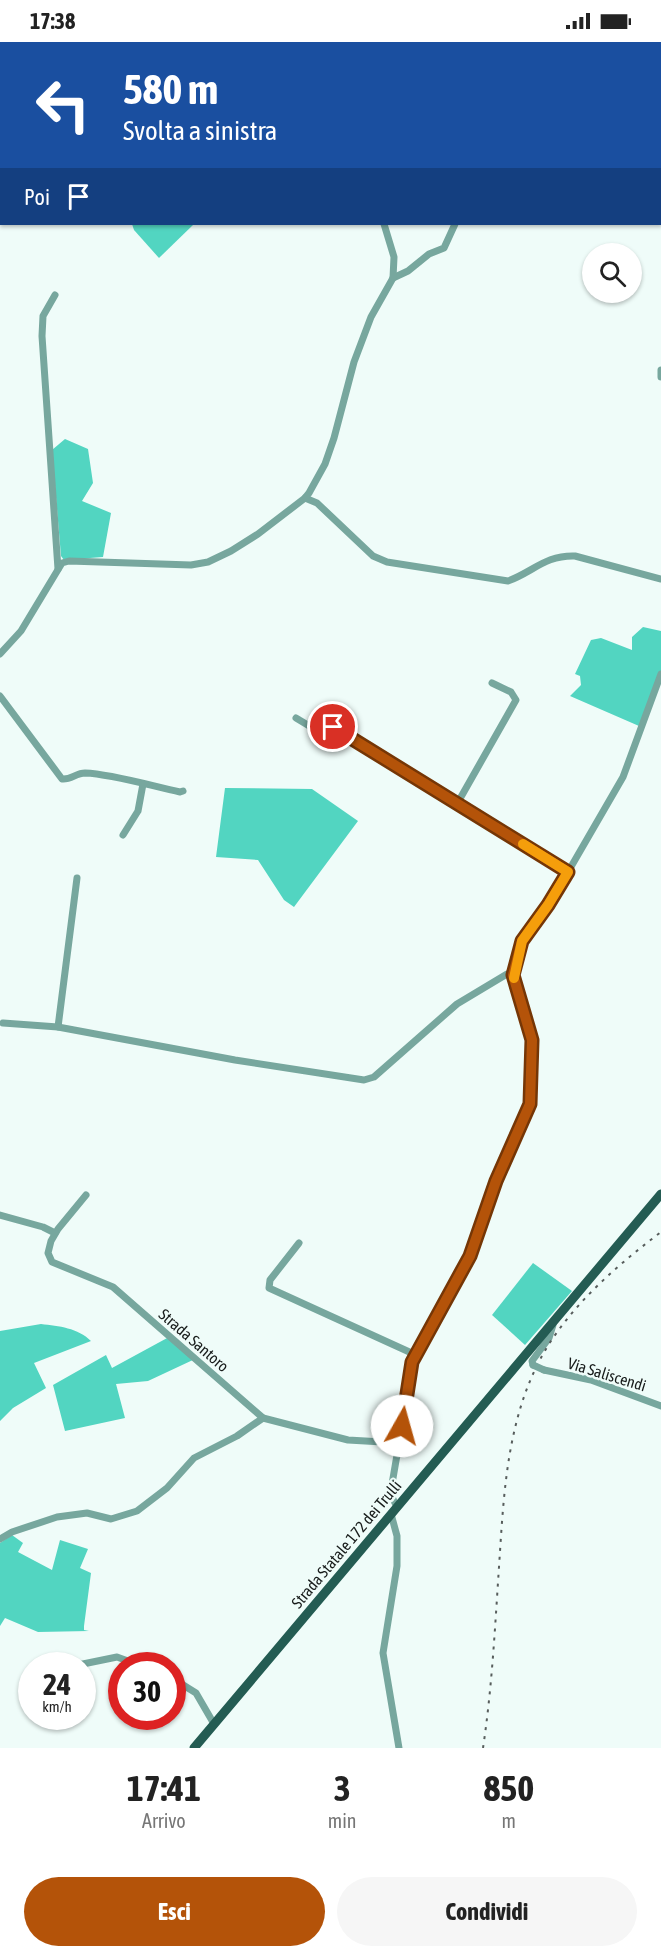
<!DOCTYPE html>
<html lang="it">
<style>
:root{--surface:#fff;--page:#f6f6f6;--text:#222;--muted:#767676;--accent:#b45309}
body{margin:0;font-family:"Asap Condensed",sans-serif;background:var(--page);color:var(--text);height:100vh;display:flex;flex-direction:column;font-size:22px;white-space:nowrap}
*{box-sizing:border-box;margin:0}
p{font-size:20px;color:var(--muted)}
.icon{flex:none;width:33px;height:33px;fill:none;stroke:currentColor;stroke-width:2;stroke-linecap:round;stroke-linejoin:round}
.map{position:relative;height:1706px;overflow:hidden}
.sheet{display:flex;flex-direction:column;background:var(--surface);flex:1}
.sheet>*{flex:none}
.top-card{position:absolute;left:0px;top:0px;width:662px;height:183px;box-shadow:0 2px 4px #0004;background:#1a4fa0;color:#fff;overflow:hidden}
.controls{position:absolute;left:582px;top:201px;display:grid;gap:12px}
.controls a{display:grid;place-items:center;width:60px;height:60px;border-radius:50%;background:var(--surface);box-shadow:0 2px 4px #0004;font-size:30px}
.speed{position:absolute;left:18px;top:1610px;display:flex;gap:12px;font-size:30px;font-weight:700;text-align:center}
.speed>*{display:grid;place-content:center;width:78px;height:78px;border-radius:50%;background:var(--surface);box-shadow:0 2px 4px #0004;line-height:1}
.speed small{font-size:15px;font-weight:400}
.speed .limit{border:9px solid #d22;background:#fff;color:#111}
.pin{position:absolute;display:grid;place-items:center;width:51px;height:51px;color:#fff;margin:-26px;border:3px solid #fff;border-radius:50%;box-shadow:0 2px 6px #0007}
.me{position:absolute;width:66px;margin:-33px;rotate:7deg;stroke-linejoin:round;filter:drop-shadow(0 0 4px #0008)}
.turn{display:flex;align-items:center;gap:21px;height:126px;padding:0 24px;font-size:27px}
.turn .icon{width:78px;height:78px;stroke-width:2.5}
.turn b{display:block;font-size:42px;line-height:51px}
.then{display:flex;align-items:center;height:57px;padding:0 24px;background:#0003;gap:12px;font-size:22px}
.eta{display:flex;justify-content:space-evenly;align-items:center;height:102px;text-align:center}
.eta b{font-size:36px;font-weight:700;line-height:42px}
.primary-button{display:flex;gap:12px;margin-top:auto;padding:12px 24px}
.primary-button a{flex:1;height:69px;border-radius:36px;background:var(--accent);color:#fff;font-size:24px;font-weight:700;line-height:69px;text-align:center}
.primary-button a+a{background:var(--page);color:var(--text)}
.status{display:flex;justify-content:space-between;align-items:center;height:42px;padding:0 30px;background:var(--surface);direction:ltr}
.status svg{height:16px;fill:currentColor}
.map>svg:first-child{display:block}
.forest{fill:#52d5c1}
.lines{fill:none;stroke-linecap:round;stroke-linejoin:round}
.minor{stroke:#77a79e;stroke-width:7}
.major{stroke:#245c53;stroke-width:9}
.rail{stroke:#575d5c;stroke-width:2;stroke-dasharray:3 6;stroke-linecap:butt}
.minor-bridge{stroke:#77a79e;stroke-width:7}
.route-casing{stroke:#753606;stroke-width:15}
.route{stroke:#b45309;stroke-width:10}
.slow{stroke:#f59e0b;stroke-width:10}
.labels{text-anchor:middle;stroke-width:5;stroke-linejoin:round;paint-order:stroke}
.street-label{font-size:16px;fill:#181c1b;stroke:#effcf9}
</style>
<div class="status"><b>17:38</b><svg viewBox="0 0 49 12"><path d="M0 12V9h3v3zM5 12V6h3v6zM10 12V3h3v9zM15 12V0h3v12zM26 1h20v11H26zM47 4h2v5h-2z"/></svg></div>
<div class="map">
<svg width="661" height="1706" viewBox="0 0 661 1706">
<rect width="100%" height="100%" fill="#effcf9"/>
<g class="forest">
<polygon points="132,182 194,182 159,216 134,188"/>
<polygon points="65,397 88,407 93,441 82,459 111,471 103,515 64,518 61,514 52,408"/>
<polygon points="643,585 661,589 661,635 639,684 570,654 581,643 580,634 575,632 591,598 601,596 632,608 632,595"/>
<polygon points="225,746 312,747 358,779 294,865 284,858 258,818 216,815"/>
<polygon points="533,1221 572,1249 525,1303 492,1273"/>
<path d="M 41,1282 C 59,1284 78,1286 91,1299 L 34,1321 L 46,1346 L 13,1366 L 0,1379 L 0,1289 Z"/>
<polygon points="169,1295 195,1317 148,1339 116,1342 125,1376 65,1389 53,1343 106,1313 112,1326"/>
<polygon points="12,1493 23,1501 18,1510 52,1528 60,1498 88,1507 80,1526 91,1531 84,1584 84,1588 89,1589 38,1590 5,1576 0,1584 0,1501"/>
</g>
<g class="lines">
<g class="minor">
<polyline points="318,0 318,2"/>
<polyline points="539,2 540,0"/>
<polyline points="660,30 661,30"/>
<polyline points="393,236 408,229 429,212 444,206 455,182"/>
<polyline points="55,253 43,274 42,294 58,527"/>
<polyline points="661,328 661,335"/>
<path d="M 305,456 L 317,461 L 373,514 L 387,520 L 508,539 C 533,530 545,513 575,514 L 661,537"/>
<polyline points="0,612 21,589 62,521 69,519 191,523 208,520 231,509 258,492 305,456 309,451 325,422 334,396 354,320 371,275 393,236 394,215 384,182"/>
<path d="M 0,654 L 62,737 C 71,738 76,731 85,731 C 112,732 152,744 180,750 L 183,749"/>
<polyline points="296,676 321,691 333,685 568,830"/>
<polyline points="457,762 516,658 511,650 492,641"/>
<polyline points="123,793 138,769 143,742"/>
<polyline points="3,981 58,985 235,1018 364,1038 374,1035 457,962 507,932 513,933"/>
<polyline points="58,985 77,836"/>
<polyline points="86,1153 58,1187 51,1199 48,1211 52,1220 113,1245 263,1376 348,1398 400,1401"/>
<polyline points="0,1173 43,1185 55,1191"/>
<polyline points="299,1201 270,1238 269,1246 416,1313"/>
<polyline points="533,1323 532,1319 549,1296 553,1283"/>
<polyline points="544,1328 591,1338 661,1364"/>
<polyline points="397,1465 391,1453 392,1442 413,1320 470,1214 496,1139 529,1062 532,998 513,933 522,899 548,863 568,830 623,735 661,632"/>
<polyline points="391,1472 397,1494 397,1524 383,1611 399,1706"/>
<polyline points="0,1497 12,1490 57,1475 87,1471 111,1477 137,1469 167,1446 194,1416 237,1394 263,1376"/>
<polyline points="78,1623 117,1615 139,1623"/>
<polyline points="172,1636 196,1651 214,1682"/>
</g>
<polyline class="major" points="194,1706 661,1152"/>
<path class="rail" d="M 483,1706 C 492,1646 495,1585 499,1525 C 504,1448 507,1369 549,1302 C 578,1257 619,1222 661,1190"/>
<polyline class="minor-bridge" points="533,1323 544,1328"/>
</g>
<g class="lines">
<g class="route-casing">
<polyline id="route" points="333,685 568,830 548,863 522,899 513,933 532,998 530,1062 496,1139 470,1214 412,1320 402,1384"/>
</g>
<use href="#route" class="route"/>
<polyline class="slow" points="514,936 522,899 548,863 568,830 523,802"/>
</g>
<g class="labels">
<g class="street-label">
<text transform="translate(194 1298) rotate(41)" y="6">Strada Santoro</text>
<text transform="translate(607 1332) rotate(17)" y="6">Via Saliscendi</text>
<text transform="translate(346 1502) rotate(-50)" y="6">Strada Statale 172 dei Trulli</text>
</g>
</g>
</svg>
<div class="controls">
<a><svg class="icon" aria-label="search" viewBox="0 0 24 24"><circle cx="10" cy="10" r="6"/><path d="M15 15l6 6"/></svg></a>
</div>
<div class="speed"><div>24<small>km/h</small></div><div class="limit">30</div></div>
<div class="pin" style="left:333px;top:685px;background:#d93025"><svg class="icon" aria-label="arrive" viewBox="0 0 24 24"><path d="M6 21V4h12l-3 4 3 4H6"/></svg></div>
<svg class="me" style="left:402px;top:1384px" viewBox="-20 -20 40 40"><circle r="19" fill="#fff"/><path d="M0-13L10 11 0 6-10 11z" fill="#b45309"/></svg>
<div class="top-card">
<div class="turn"><svg class="icon" aria-label="left" viewBox="0 0 24 24"><path d="M17 20v-9H6M10 6l-5 5 5 5"/></svg><div><b>580 m</b>Svolta a sinistra</div></div>
<div class="then">Poi<svg class="icon" aria-label="arrive" viewBox="0 0 24 24"><path d="M6 21V4h12l-3 4 3 4H6"/></svg></div>
</div>
</div>
<section class="sheet">
<div class="eta">
<div><b>17:41</b><p>Arrivo</p></div>
<div><b>3</b><p>min</p></div>
<div><b>850</b><p>m</p></div>
</div>
<div class="primary-button"><a>Esci</a><a>Condividi</a></div>
</section>
